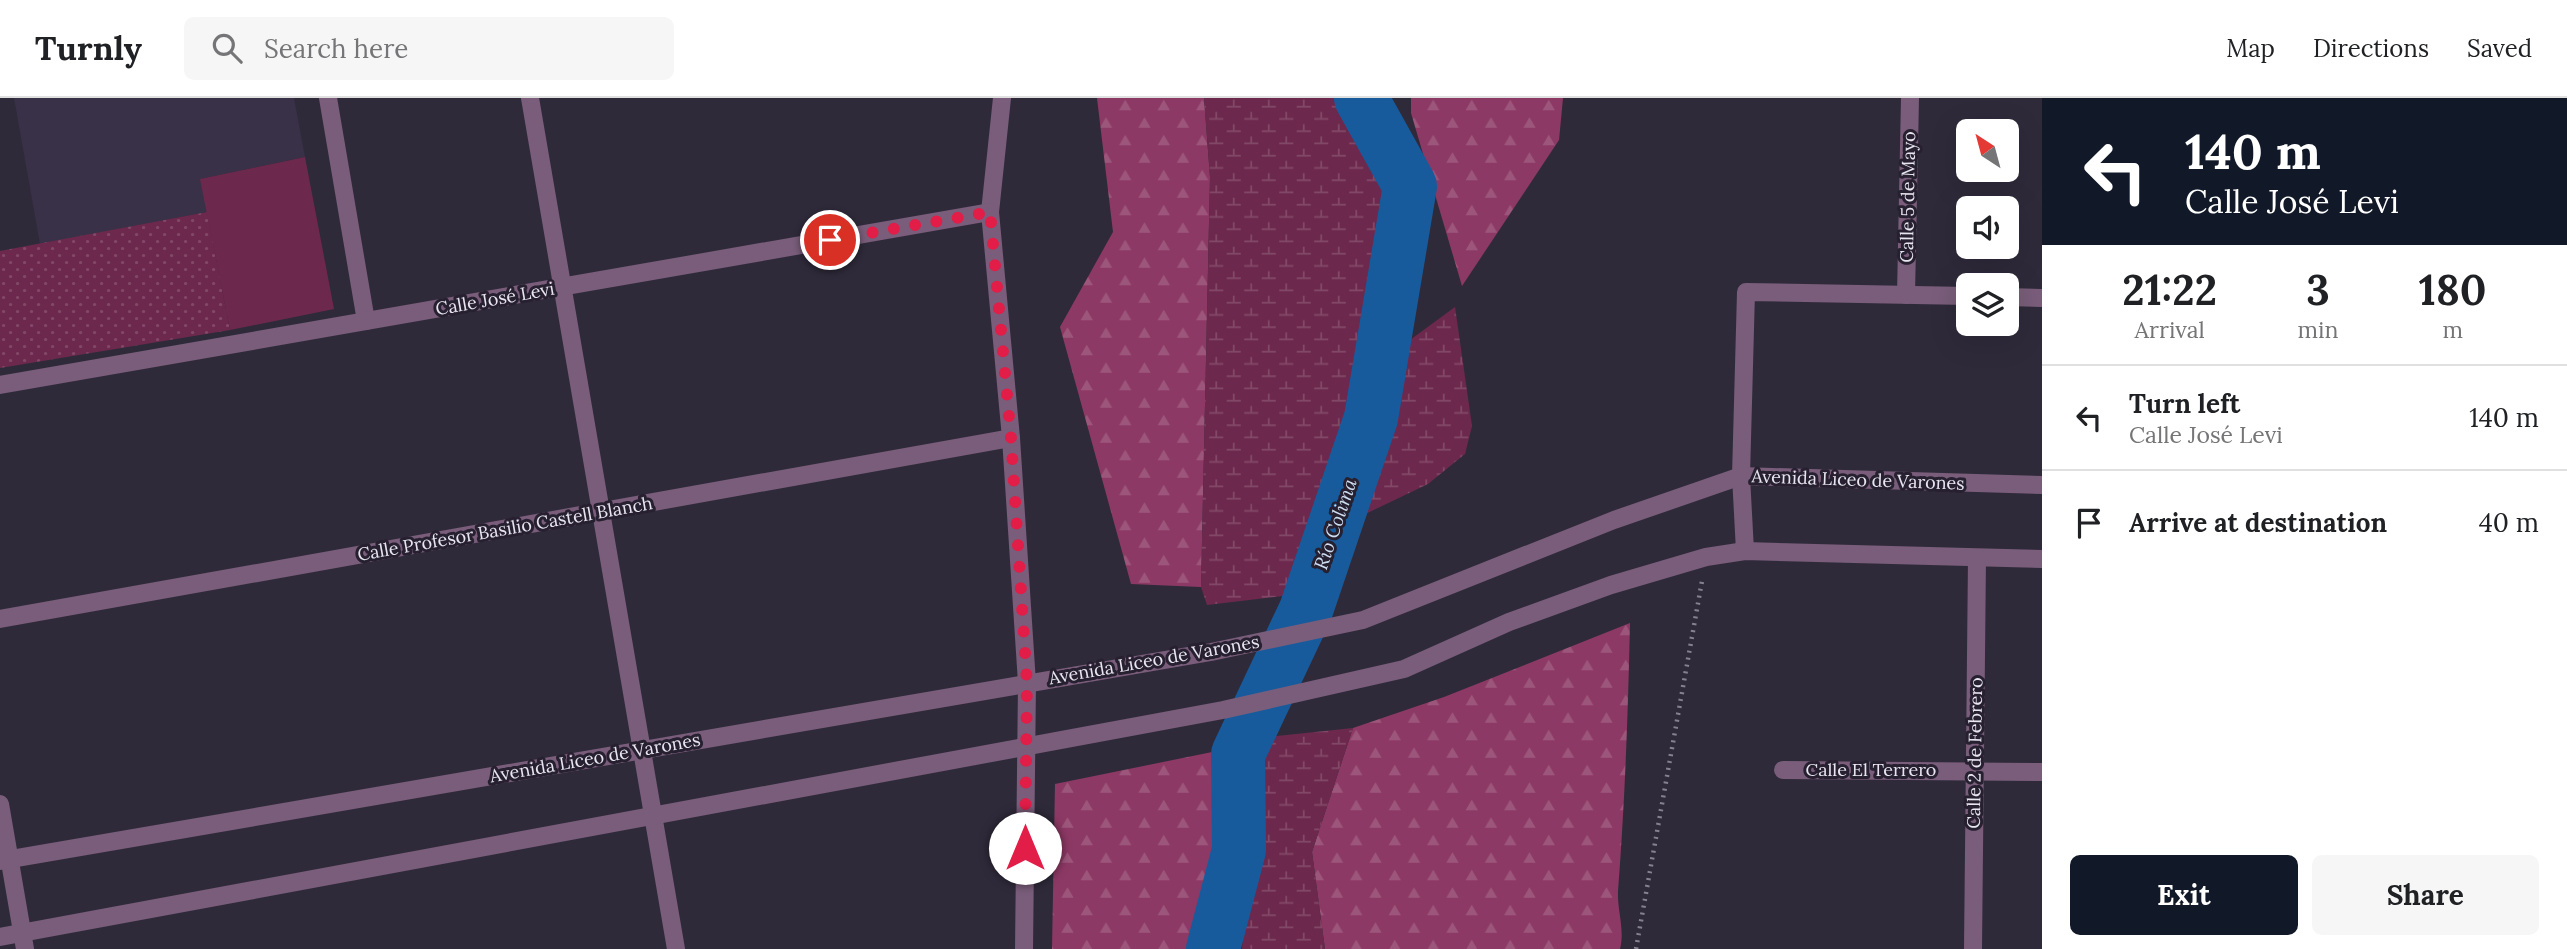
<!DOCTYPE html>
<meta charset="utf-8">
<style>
:root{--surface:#fff;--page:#f6f6f6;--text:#202124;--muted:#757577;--line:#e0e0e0;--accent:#111827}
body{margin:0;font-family:Lora,serif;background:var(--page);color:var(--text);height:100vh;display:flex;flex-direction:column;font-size:26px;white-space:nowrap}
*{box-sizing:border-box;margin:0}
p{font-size:23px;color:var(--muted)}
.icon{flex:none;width:38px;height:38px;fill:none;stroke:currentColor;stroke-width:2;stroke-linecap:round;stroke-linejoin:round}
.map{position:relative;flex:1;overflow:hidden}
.details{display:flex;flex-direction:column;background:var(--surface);width:525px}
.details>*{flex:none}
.banner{background:#111827;color:#fff;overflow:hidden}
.needle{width:46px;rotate:324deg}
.controls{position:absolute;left:1956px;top:21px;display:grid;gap:14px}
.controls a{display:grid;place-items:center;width:63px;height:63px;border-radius:10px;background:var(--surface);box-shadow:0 7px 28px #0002;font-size:35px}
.pin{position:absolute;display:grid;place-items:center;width:60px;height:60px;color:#fff;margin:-30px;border:4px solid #fff;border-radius:50%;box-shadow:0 2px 7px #0007}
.me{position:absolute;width:77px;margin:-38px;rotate:0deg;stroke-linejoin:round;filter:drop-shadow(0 0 5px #0008)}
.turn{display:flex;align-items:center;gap:24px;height:147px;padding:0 28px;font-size:32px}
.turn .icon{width:91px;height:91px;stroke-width:2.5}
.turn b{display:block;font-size:49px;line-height:60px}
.eta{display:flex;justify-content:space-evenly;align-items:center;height:119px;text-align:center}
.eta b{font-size:42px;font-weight:700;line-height:49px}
.action{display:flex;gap:14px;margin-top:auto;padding:14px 28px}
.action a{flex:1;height:80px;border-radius:10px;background:var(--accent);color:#fff;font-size:28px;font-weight:700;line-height:80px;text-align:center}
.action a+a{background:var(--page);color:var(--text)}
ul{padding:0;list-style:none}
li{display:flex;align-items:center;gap:21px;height:105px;padding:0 28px;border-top:2px solid var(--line)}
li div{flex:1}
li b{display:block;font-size:26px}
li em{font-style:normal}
header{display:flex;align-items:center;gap:42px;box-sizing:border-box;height:98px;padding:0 35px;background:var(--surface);border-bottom:2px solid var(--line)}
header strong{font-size:33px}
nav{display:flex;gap:38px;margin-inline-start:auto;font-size:24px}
.search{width:490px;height:63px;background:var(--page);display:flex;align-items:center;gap:18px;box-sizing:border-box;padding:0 24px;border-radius:10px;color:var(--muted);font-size:26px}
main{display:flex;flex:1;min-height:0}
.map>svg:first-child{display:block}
.built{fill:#393147}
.grass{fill:url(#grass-dots)}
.forest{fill:url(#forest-firs)}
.wetland{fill:url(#wetland-marsh)}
.pitch{fill:#6d294d}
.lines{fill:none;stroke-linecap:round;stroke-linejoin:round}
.river{stroke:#185b9d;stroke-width:54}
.path{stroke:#85818f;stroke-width:4.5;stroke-dasharray:2 5;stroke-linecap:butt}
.minor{stroke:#795d7a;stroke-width:18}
.route{stroke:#e11d48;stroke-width:12;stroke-dasharray:0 21.6}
.labels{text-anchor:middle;stroke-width:6;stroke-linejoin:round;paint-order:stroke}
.street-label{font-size:18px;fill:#e8e5f0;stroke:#262030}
.water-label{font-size:19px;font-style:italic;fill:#cedef1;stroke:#262030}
</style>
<header>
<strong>Turnly</strong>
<div class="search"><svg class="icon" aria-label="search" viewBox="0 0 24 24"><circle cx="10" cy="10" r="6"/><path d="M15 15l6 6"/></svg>Search here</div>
<nav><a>Map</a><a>Directions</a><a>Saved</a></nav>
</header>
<main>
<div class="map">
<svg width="2042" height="851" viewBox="0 0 2042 851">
<defs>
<pattern id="grass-dots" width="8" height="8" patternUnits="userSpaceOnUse" patternTransform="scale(1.75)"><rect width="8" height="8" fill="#6d294d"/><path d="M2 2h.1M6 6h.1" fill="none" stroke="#824867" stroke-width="1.8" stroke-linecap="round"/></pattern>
<pattern id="forest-firs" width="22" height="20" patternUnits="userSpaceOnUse" patternTransform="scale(1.75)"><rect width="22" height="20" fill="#8d3965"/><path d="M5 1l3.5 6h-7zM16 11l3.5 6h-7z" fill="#9d567b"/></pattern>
<pattern id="wetland-marsh" width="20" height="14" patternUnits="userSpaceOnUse" patternTransform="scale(1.75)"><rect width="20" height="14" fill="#6d294d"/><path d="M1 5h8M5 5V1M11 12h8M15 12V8" fill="none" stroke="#824867"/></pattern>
</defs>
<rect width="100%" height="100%" fill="#2f2a3a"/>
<polygon class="built" points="14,0 294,0 305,59 201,81 207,114 40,146"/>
<polygon class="grass" points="207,114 230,232 0,270 0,153"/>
<g class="forest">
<polygon points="1097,0 1204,0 1210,79 1201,489 1131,486 1060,229 1113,134"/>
<polygon points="1411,0 1563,0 1559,42 1462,188 1411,15"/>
<path d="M 1630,525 C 1628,614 1625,703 1618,793 C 1617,812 1625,832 1620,851 L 1325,851 L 1312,754 L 1353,630 L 1444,599 Z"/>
<polygon points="1222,652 1229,729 1195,834 1194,851 1052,851 1055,686"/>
</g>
<g class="wetland">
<polygon points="1204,0 1342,0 1389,83 1357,295 1283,498 1207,507 1201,489 1210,79"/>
<polygon points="1455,209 1472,328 1465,356 1428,386 1359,419 1391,256"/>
<polygon points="1353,630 1312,754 1325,851 1242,851 1258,640"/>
</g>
<polygon class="pitch" points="305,59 334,211 230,232 200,81"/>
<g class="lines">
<polyline class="river" points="1213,851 1239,752 1238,656 1306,512 1371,320 1410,88 1361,0"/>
<polyline class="path" points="1636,851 1702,483"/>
<g class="minor">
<polyline points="328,0 366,223"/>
<polyline points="530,0 676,851"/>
<polyline points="1002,0 990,114 1011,340 1027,585 1024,851"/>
<polyline points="1906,197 1910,0"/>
<polyline points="2007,199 2042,200"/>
<polyline points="0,287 990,114"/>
<polyline points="1745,453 1741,378 1746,194 1969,198"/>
<polyline points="0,521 1011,340"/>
<polyline points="1783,672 2042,674"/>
<polyline points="0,706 25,851"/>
<polyline points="0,763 1211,554 1363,522 1614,422 1741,378 2042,387"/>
<polyline points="0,839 1223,612 1404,571 1509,524 1611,487 1706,459 1745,453 2042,461"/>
<polyline points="1973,851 1977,460"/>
</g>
</g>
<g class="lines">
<polyline class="route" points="830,142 990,114 1011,340 1027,585 1025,750"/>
</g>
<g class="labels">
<g class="street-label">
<text transform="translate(1908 99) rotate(-89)" y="6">Calle 5 de Mayo</text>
<text transform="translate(495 201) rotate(-10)" y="6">Calle José Levi</text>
<text transform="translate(1858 382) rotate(2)" y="6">Avenida Liceo de Varones</text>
<text transform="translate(505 431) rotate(-10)" y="6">Calle Profesor Basilio Castell Blanch</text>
<text transform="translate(1154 562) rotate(-10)" y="6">Avenida Liceo de Varones</text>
<text transform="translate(1975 655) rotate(-89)" y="6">Calle 2 de Febrero</text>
<text transform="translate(595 660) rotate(-10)" y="6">Avenida Liceo de Varones</text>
<text x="1871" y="678">Calle El Terrero</text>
</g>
<g class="water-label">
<text transform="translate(1335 426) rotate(-71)" y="7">Río Colima</text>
</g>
</g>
</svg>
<div class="controls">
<a><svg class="needle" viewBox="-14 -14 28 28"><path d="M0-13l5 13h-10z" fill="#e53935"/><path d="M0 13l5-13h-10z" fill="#757577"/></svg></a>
<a><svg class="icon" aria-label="sound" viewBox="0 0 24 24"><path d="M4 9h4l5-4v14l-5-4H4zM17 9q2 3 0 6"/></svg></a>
<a><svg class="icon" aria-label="layers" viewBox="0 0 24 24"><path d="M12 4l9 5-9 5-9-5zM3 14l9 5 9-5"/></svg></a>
</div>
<div class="pin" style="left:830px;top:142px;background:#d93025"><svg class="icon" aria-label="arrive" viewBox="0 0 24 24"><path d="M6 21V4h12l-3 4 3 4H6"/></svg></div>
<svg class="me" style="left:1025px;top:750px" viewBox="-20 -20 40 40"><circle r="19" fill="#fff"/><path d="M0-13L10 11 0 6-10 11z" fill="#e11d48"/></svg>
</div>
<section class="details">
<div class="banner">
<div class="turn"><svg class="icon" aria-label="left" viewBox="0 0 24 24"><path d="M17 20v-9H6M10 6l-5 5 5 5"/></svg><div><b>140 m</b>Calle José Levi</div></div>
</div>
<div class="eta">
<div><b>21:22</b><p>Arrival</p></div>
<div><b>3</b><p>min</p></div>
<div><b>180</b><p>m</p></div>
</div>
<ul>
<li><svg class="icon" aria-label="left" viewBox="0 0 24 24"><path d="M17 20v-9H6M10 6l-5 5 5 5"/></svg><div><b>Turn left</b><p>Calle José Levi</p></div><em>140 m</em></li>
<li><svg class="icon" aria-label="arrive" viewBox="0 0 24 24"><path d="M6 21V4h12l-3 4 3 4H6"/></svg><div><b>Arrive at destination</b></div><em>40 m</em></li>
</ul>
<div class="action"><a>Exit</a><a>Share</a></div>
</section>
</main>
